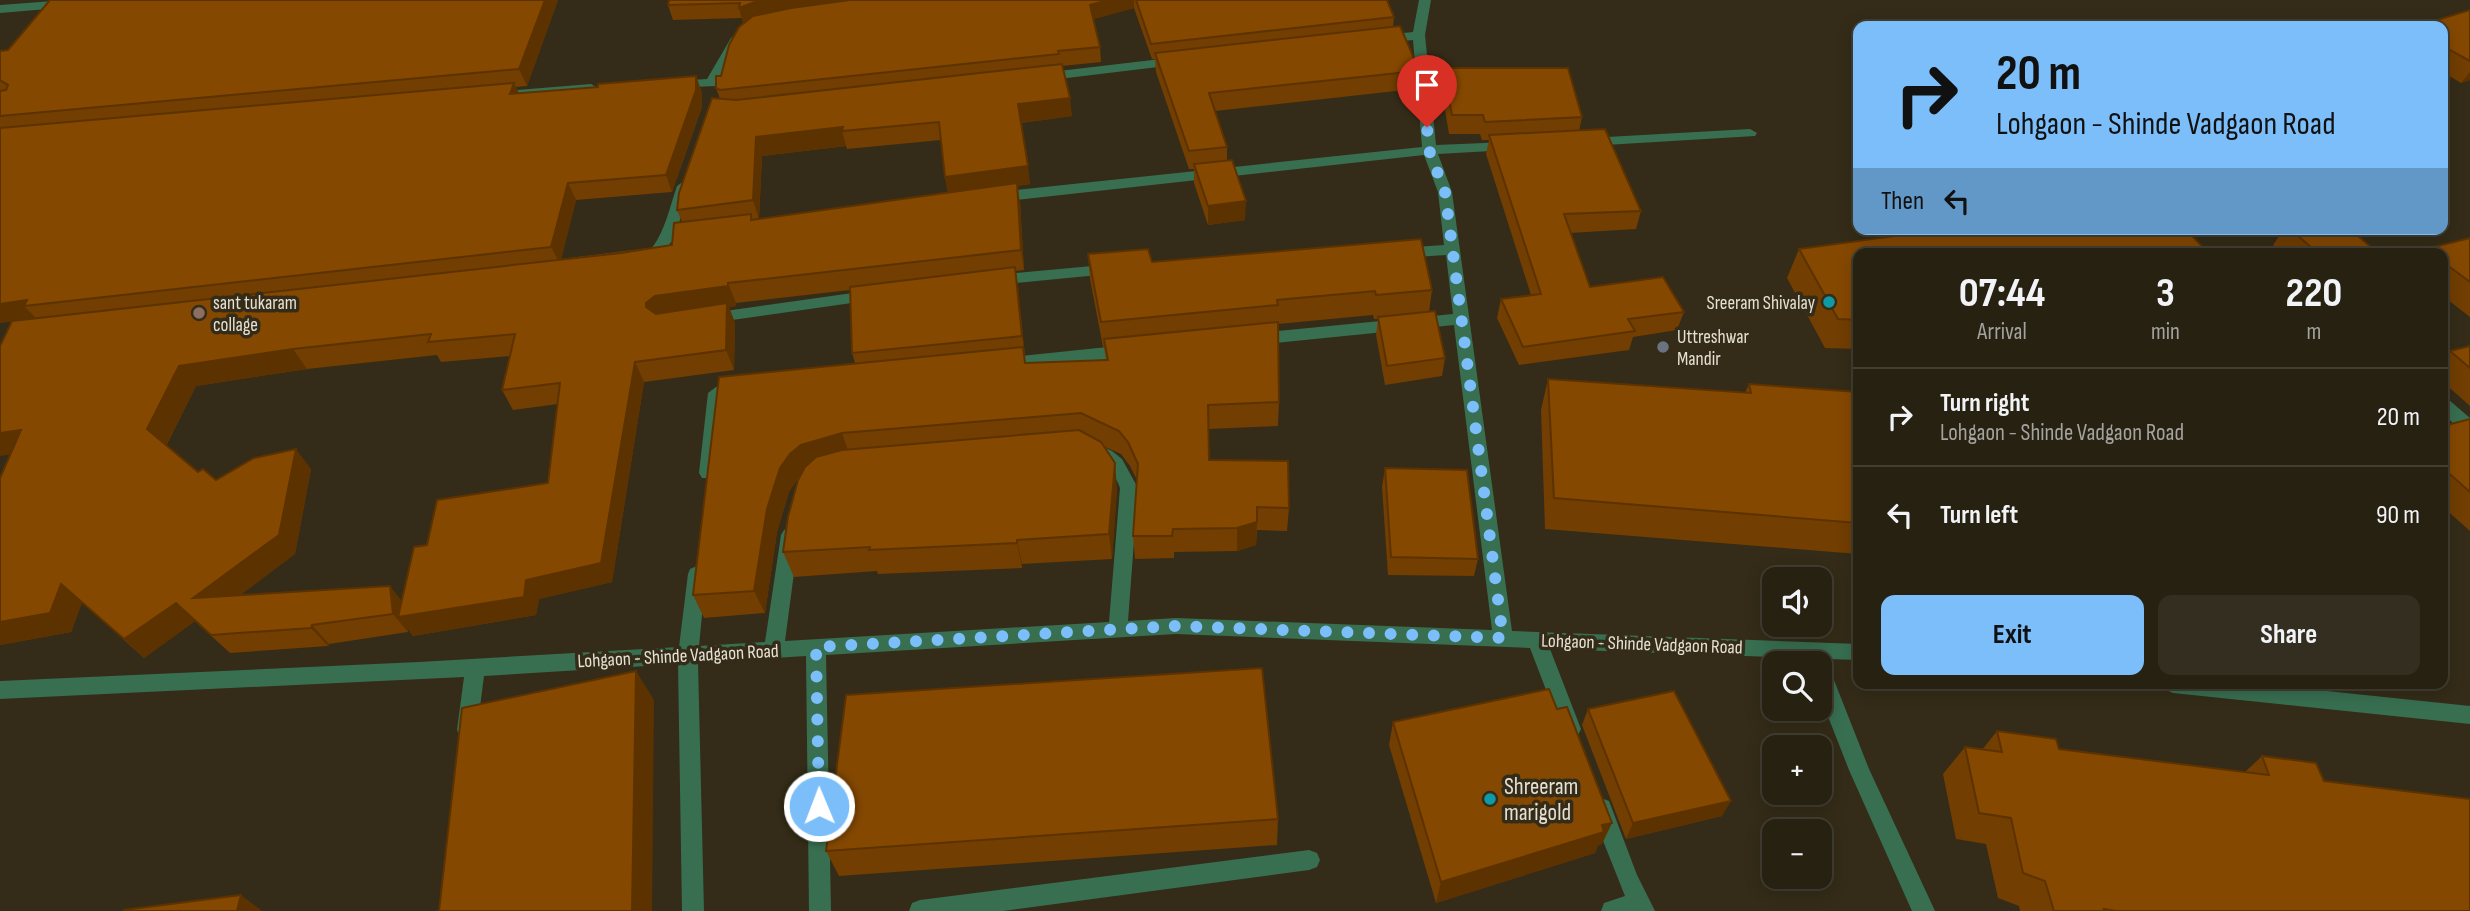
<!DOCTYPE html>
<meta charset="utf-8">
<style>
:root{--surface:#272112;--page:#332e20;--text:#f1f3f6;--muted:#a4a39f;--line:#433e32;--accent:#7bbef9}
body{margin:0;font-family:"Sofia Sans Condensed",sans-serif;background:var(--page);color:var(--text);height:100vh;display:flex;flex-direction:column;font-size:26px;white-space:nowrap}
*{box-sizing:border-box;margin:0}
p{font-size:23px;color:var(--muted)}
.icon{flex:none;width:38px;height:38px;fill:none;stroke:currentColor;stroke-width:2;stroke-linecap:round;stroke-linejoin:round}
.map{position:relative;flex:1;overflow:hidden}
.panel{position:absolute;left:1853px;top:248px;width:595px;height:441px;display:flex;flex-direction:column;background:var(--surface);border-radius:14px;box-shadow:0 4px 18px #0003,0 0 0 2px var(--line)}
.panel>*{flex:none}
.guide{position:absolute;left:1853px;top:21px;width:595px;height:214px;border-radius:14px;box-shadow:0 4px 18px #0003,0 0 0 2px var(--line);background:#7bbef9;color:#111;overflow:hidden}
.fabs{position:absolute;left:1762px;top:567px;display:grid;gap:14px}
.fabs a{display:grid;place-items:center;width:70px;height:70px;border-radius:14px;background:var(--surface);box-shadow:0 4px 18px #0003,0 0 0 2px var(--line);font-size:35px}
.pin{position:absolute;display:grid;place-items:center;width:60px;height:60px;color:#fff;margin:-72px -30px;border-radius:50% 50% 50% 0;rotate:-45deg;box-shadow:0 0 7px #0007}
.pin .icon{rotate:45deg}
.me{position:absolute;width:77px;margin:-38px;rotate:359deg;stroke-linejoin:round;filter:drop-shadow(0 0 5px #0008)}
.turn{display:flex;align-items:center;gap:24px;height:147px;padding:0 28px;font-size:32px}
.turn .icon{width:91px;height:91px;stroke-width:2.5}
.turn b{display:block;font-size:49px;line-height:60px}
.then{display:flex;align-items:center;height:66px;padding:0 28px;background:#0003;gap:14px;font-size:26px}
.eta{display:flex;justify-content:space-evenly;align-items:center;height:119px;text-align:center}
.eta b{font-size:42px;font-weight:700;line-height:49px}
.primary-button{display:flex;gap:14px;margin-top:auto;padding:14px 28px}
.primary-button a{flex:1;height:80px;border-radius:14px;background:var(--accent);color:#111;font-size:28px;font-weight:700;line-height:80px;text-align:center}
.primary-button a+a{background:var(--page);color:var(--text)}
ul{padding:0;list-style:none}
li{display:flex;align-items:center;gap:21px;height:98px;padding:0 28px;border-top:2px solid var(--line)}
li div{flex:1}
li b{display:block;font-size:26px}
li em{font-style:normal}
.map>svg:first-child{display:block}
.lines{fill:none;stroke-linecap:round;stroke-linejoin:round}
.minor{fill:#386f51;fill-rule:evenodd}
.wall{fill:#723e01;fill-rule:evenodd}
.shaded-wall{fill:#5d3201}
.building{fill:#854801;stroke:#5d3201;stroke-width:2}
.route{stroke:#7bbef9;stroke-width:12;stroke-dasharray:0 21.6}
.culture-dot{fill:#0f9aa8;stroke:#342c18;stroke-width:2.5}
.education-dot{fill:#8d6e63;stroke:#342c18;stroke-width:2.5}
.worship-dot{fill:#6b7280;stroke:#342c18;stroke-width:2.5}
.labels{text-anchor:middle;stroke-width:7;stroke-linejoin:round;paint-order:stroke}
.poi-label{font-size:19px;fill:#e6e1d4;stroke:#342c18;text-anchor:start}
.street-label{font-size:19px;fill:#e6e1d4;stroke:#342c18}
.near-poi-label{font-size:23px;fill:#e6e1d4;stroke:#342c18;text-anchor:start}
</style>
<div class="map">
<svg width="2470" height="911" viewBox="0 0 2470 911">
<rect width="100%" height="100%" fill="#342c18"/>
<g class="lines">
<g class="minor">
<polygon points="67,0 71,1 71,7 0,13 0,5"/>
<path d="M 1419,0 L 1431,0 L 1425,35 L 1436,145 L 1509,142 L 1516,146 L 1509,150 L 1438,154 L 1452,192 L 1512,631 L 1858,644 L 1858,660 L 1550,649 L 1581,729 L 1578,735 L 1571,738 L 1564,735 L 1561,729 L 1530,648 L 1176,634 L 826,655 L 831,911 L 809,911 L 806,656 L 698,663 L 704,911 L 682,911 L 678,664 L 484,676 L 477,730 L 474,736 L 467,739 L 460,736 L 457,730 L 464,677 L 0,699 L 0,681 L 419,662 L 679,647 L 688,574 L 690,569 L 697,566 L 704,569 L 706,574 L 699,646 L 765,642 L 781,535 L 784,530 L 790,528 L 796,530 L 799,535 L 785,641 L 1109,622 L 1120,488 C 1110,460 1095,465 1084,449 L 1087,444 L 1093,442 L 1112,451 L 1122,459 L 1138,488 L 1128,621 L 1176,618 L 1492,630 L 1454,325 L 1256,345 L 1248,339 L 1256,333 L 1453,314 L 1446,255 L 1400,258 L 1392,253 L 1400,248 L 1444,245 L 1438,192 L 1424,155 L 997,202 L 990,197 L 997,192 L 1422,147 L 1413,40 L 1383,43 L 1377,39 L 1383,35 L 1413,32 Z"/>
<polygon points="737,34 743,38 716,86 670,88 670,82 675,81 707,79 731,38"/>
<polygon points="1178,57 1185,61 1183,64 1042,81 1035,77 1042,73"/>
<polygon points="591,84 598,88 596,91 504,99 497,95 504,91"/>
<polygon points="1750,129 1757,133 1755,136 1589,146 1582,142 1589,138"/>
<path d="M 684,181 L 691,186 L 676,232 L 695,230 L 703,235 L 695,240 L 671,242 C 663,255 655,269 638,266 L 635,262 C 640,256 648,254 652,248 C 665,231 670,206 677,186 Z"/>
<polygon points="1114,264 1119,265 1122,269 1119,273 995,285 987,280 995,275"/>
<polygon points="874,290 882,295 880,299 711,323 703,318 711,313"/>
<polygon points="1127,345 1135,351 1127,357 1002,370 994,364 1002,358"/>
<polygon points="741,385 747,387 749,391 747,395 724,398 717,473 714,478 702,478 699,473 708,393 716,387"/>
<polygon points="2443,398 2449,400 2470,418 2470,434 2464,433 2443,414"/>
<polygon points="1820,661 1827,664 1830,670 1869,769 1935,911 1912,911 1849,770 1820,696 1820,663 1815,663"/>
<polygon points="2163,684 2259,684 2470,706 2470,724 2173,693 2166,690"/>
<polygon points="1601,798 1609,801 1637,875 1655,911 1601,911 1604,903 1625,896 1590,808 1593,801"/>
<polygon points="1309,850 1317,853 1320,860 1317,867 1309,870 1003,911 909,911 912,903 920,900"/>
</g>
</g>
<g class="wall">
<path d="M 558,0 L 527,86 L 516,87 L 519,94 L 598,87 L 696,76 L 702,93 L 702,107 L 672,192 L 576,200 L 561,259 L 672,245 L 682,222 L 677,210 L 720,99 L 716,88 L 721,76 L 746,22 L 743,23 L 742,18 L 673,20 L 668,5 L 669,0 L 1387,0 L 1394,17 L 1393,27 L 1417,71 L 1414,89 L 1215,111 L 1227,147 L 1227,161 L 1245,220 L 1208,225 L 1194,183 L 1194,169 L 1189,169 L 1156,72 L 1155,59 L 1152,59 L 1134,8 L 1093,19 L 1100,47 L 1101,62 L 1062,66 L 1072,116 L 1021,123 L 1030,184 L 1017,186 L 1020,202 L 1024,270 L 1015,271 L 1025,355 L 1024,355 L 1026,363 L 1106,360 L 1104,347 L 1103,347 L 1090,279 L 1088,254 L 1152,262 L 1432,290 L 1429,312 L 1445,358 L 1442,376 L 1385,385 L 1376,335 L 1378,319 L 1374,319 L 1373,315 L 1278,324 L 1279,402 L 1278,426 L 1209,429 L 1209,460 L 1289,508 L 1287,531 L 1257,530 L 1256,545 L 1237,551 L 1174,552 L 1174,558 L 1135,559 L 1133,536 L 1137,480 L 1130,466 L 1121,454 L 1103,446 L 1117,489 L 1112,559 L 1022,564 L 1022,568 L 878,574 L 877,571 L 794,577 L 783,552 L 800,475 L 789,492 L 777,532 L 765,613 L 704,618 L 693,595 L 855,363 L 852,353 L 850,290 L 736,303 L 736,306 L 729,307 L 735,323 L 734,370 L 644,382 L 612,582 L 539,599 L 536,615 L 413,636 L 408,629 L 408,632 L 329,644 L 328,646 L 230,653 L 195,621 L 144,658 L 82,602 L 71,632 L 0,645 L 0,478 L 10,454 L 12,321 L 0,323 L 0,51 ZM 941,140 L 945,177 L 948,192 L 759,219 L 762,156 L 846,146 L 847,149 ZM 437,355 L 441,362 L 510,356 L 502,390 L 513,410 L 558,404 L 548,483 L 427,545 L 402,601 L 240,595 L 295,554 L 311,469 L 216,480 L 198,472 L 166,446 L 196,386 L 307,369 Z"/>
<polygon points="2470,10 2470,80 2461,83 2443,72 2443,26"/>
<polygon points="1443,68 1582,117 1579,131 1641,211 1636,229 1570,233 1590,287 1684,312 1677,330 1633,337 1629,350 1519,365 1497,318 1501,299 1531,295 1486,154 1489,140 1482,140 1480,134 1449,134 1441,86"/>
<polygon points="1891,229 2186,229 1858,254 1858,349 1825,348 1787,278 1799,249 1888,237"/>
<polygon points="2284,229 2350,229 2379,254 2283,254 2273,245"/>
<polygon points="2470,238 2470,317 2443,296 2443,254 2422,254 2426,249"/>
<polygon points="2470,346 2470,406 2443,382 2443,359 2450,351"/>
<polygon points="1548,379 1745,393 1749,384 1858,392 1858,554 1545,529 1541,410"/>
<polygon points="2470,419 2470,531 2443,507 2443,426"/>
<polygon points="1385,468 1478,559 1474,576 1388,575 1382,487"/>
<polygon points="1588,709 1722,816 1626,839 1582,725"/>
<polygon points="1393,722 1602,844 1598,845 1595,853 1436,903 1389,745"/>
<polygon points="1997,731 2059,749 2245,772 2262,756 2324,781 2470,911 2020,911 2019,906 1998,898 1986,844 1956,839 1943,774 1965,747 1982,750"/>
<polygon points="1278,819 1277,845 839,876 826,851"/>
</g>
<g class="shaded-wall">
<polygon points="545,0 558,0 527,86 519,69"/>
<polygon points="760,0 862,0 765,14 743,23 739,8"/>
<polygon points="1108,0 1134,0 1134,8 1091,20 1090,5"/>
<polygon points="2470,72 2470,80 2461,83"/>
<polygon points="696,76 702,93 702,107 672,192 666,175"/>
<polygon points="514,83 522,100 510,94"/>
<polygon points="1070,98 1072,116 1020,123 1018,104"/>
<polygon points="843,127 842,131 846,146 762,156 759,219 753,200 756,137"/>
<polygon points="1028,166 1030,184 1017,186 1020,202 1024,270 1021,250 948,196 945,177"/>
<polygon points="568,183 576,200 560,264 551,247"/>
<polygon points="1246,201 1245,220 1208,225 1208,206"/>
<polygon points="1015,267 1018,285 1025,355 1022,336"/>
<polygon points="728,283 736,303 736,306 729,307 735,323 734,370 726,350 654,323 646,307 646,303 655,296"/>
<polygon points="27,300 24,306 36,318 0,323 0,304"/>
<polygon points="293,349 307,369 196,386 164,449 147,429 179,366"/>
<polygon points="635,362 644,382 612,582 539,599 536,615 413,636 408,629 408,632 393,614 390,586 405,605 526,580"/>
<polygon points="21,430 40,450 0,456 0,433"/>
<polygon points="842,433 850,456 809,469 798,477 789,492 777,532 765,613 754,591 767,509 780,468 790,454 801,445"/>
<polygon points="296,449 311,469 295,554 212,617 193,598"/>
<polygon points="1115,463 1117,489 1112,559 1109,534"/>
<polygon points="1257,522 1256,545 1237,551 1237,528"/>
<polygon points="1017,540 1022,564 1022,568 1017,543"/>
<polygon points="61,584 82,602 71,632 0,645 0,622"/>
<polygon points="176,603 195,621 144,658 124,639"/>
<polygon points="312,625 329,644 328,646 311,628"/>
<polygon points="636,671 654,700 652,911 632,911"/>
<polygon points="1731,801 1722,816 1626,839 1633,823"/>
<polygon points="1612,823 1602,844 1598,845 1595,853 1436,903 1441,882 1602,825"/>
<polygon points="241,895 261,910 260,911 237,911"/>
</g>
<g class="building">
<polygon points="50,0 545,0 519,69 0,116 0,91 6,90 8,85 0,80 0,51 8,50"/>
<polygon points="669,0 760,0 739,8 740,3 668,5"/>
<polygon points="850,0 1108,0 1090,5 1100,47 1058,51 1059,54 720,90 716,88 716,76 721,76 729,45 739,27 753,16 791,8"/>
<polygon points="1136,0 1387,0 1394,17 1151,44"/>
<polygon points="2470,10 2470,61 2443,46 2443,26 2418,26"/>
<polygon points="1400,26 1416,63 1417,71 1209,93 1227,147 1189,151 1155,53"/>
<polygon points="1062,64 1070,98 1018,104 1028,166 945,177 939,122 842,131 843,127 756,137 753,200 677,210 679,193 712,98 736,100"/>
<polygon points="1443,68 1568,68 1582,117 1485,122 1483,115 1452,115"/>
<polygon points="696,76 696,90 666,175 568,183 551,247 24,306 27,300 0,304 0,128 514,83 510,94 598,87 598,84"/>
<polygon points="1605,129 1641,211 1564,214 1590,287 1663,277 1684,312 1628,319 1635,331 1523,347 1501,299 1541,294 1489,135"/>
<polygon points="1232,160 1246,201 1208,206 1194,164"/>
<polygon points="1017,183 1021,250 728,283 728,286 655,296 646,303 646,307 656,314 727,303 726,350 635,362 601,563 526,580 524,597 398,617 414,547 427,545 437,500 548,483 560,383 502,390 515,334 428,342 431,334 293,349 179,366 147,429 198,472 203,469 216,480 254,458 296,449 279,535 193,598 390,586 393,614 312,625 311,628 211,635 176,603 124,639 61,584 50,613 0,622 0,478 21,430 0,433 0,346 12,321 621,253 672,245 674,223 751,214 751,220"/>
<polygon points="1894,229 2186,229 2209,254 1858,254 1858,320 1838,319 1799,249 1895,236"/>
<polygon points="2290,229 2350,229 2379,254 2319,254"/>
<polygon points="2470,238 2470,282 2443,262 2443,254 2432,254 2426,249"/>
<polygon points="1421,239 1432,290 1376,295 1375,291 1277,300 1278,305 1101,322 1088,254 1148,249 1152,262"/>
<polygon points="1015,267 1022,336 852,353 850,287"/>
<polygon points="1435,311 1445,358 1387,366 1378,317"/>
<polygon points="1278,322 1279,402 1208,405 1209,460 1288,461 1289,508 1257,507 1257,522 1237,528 1173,529 1172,536 1133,536 1138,464 1128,442 1119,431 1081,413 842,433 801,445 790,454 780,468 767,509 754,591 693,595 719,377 1023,347 1025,363 1108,360 1104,339"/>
<polygon points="2470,346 2470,368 2450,351"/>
<polygon points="1548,379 1751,393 1749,384 1858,392 1858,523 1554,498"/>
<polygon points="2470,419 2470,492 2443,468 2443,426"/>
<polygon points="1079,430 1101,442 1115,463 1109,534 1017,540 1017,543 869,550 870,547 783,552 788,517 798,480 805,467 816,457 842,450"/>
<polygon points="1385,468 1467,470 1478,559 1391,557"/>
<polygon points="1262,668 1278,819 826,851 846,695"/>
<polygon points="636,671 632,911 439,911 462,708"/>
<polygon points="1549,689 1557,709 1567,707 1612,823 1602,825 1604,832 1441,882 1393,722"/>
<polygon points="1674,691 1731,801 1633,823 1588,709"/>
<polygon points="1997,731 2056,739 2059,749 2269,775 2262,756 2316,763 2324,781 2470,799 2470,911 2116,911 2104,909 2105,911 2054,911 2045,881 2023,873 2011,818 1979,813 1965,747 2002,752"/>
<polygon points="241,895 237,911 124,911 124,910"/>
</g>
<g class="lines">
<polyline class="route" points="819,806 816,647 1176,626 1503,638 1445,192 1429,150 1427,127"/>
</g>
<g class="culture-dot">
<circle cx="1829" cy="302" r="7"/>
<circle cx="1490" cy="799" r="7"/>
</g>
<circle class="education-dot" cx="199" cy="313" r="7"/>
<circle class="worship-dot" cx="1663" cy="347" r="7"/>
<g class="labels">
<g class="poi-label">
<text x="213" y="309">sant tukaram<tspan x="213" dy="22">collage</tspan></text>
<text x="1815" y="309" text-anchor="end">Sreeram Shivalay</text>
<text x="1677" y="343">Uttreshwar<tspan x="1677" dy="22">Mandir</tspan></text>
</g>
<g class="street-label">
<text transform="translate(1642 643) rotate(2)" y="7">Lohgaon - Shinde Vadgaon Road</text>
<text transform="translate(678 655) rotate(-3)" y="7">Lohgaon - Shinde Vadgaon Road</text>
</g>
<g class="near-poi-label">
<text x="1504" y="794">Shreeram<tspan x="1504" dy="26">marigold</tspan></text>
</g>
</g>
</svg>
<div class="fabs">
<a><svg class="icon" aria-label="sound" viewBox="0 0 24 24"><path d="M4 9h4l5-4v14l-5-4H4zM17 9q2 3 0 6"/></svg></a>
<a><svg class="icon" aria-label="search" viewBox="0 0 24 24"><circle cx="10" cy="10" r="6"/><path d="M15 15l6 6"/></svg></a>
<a>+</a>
<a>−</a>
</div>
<div class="pin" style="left:1427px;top:127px;background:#d93025"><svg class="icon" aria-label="arrive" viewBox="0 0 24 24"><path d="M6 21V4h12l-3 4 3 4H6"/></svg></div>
<svg class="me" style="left:819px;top:806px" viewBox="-20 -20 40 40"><circle r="17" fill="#7bbef9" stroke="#fff" stroke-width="3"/><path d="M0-11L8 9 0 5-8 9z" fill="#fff"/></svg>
<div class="guide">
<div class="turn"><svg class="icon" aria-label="right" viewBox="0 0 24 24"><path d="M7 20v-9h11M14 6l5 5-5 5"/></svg><div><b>20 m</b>Lohgaon - Shinde Vadgaon Road</div></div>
<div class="then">Then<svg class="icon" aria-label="left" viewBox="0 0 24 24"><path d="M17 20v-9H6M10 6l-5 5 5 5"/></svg></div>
</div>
<section class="panel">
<div class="eta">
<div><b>07:44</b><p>Arrival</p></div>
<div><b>3</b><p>min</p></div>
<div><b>220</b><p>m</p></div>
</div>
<ul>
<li><svg class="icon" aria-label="right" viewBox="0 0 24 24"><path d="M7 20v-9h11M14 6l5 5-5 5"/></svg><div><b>Turn right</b><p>Lohgaon - Shinde Vadgaon Road</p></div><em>20 m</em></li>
<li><svg class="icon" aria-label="left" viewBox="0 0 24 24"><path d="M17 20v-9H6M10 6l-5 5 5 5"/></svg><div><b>Turn left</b></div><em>90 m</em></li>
</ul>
<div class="primary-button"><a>Exit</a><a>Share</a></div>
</section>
</div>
